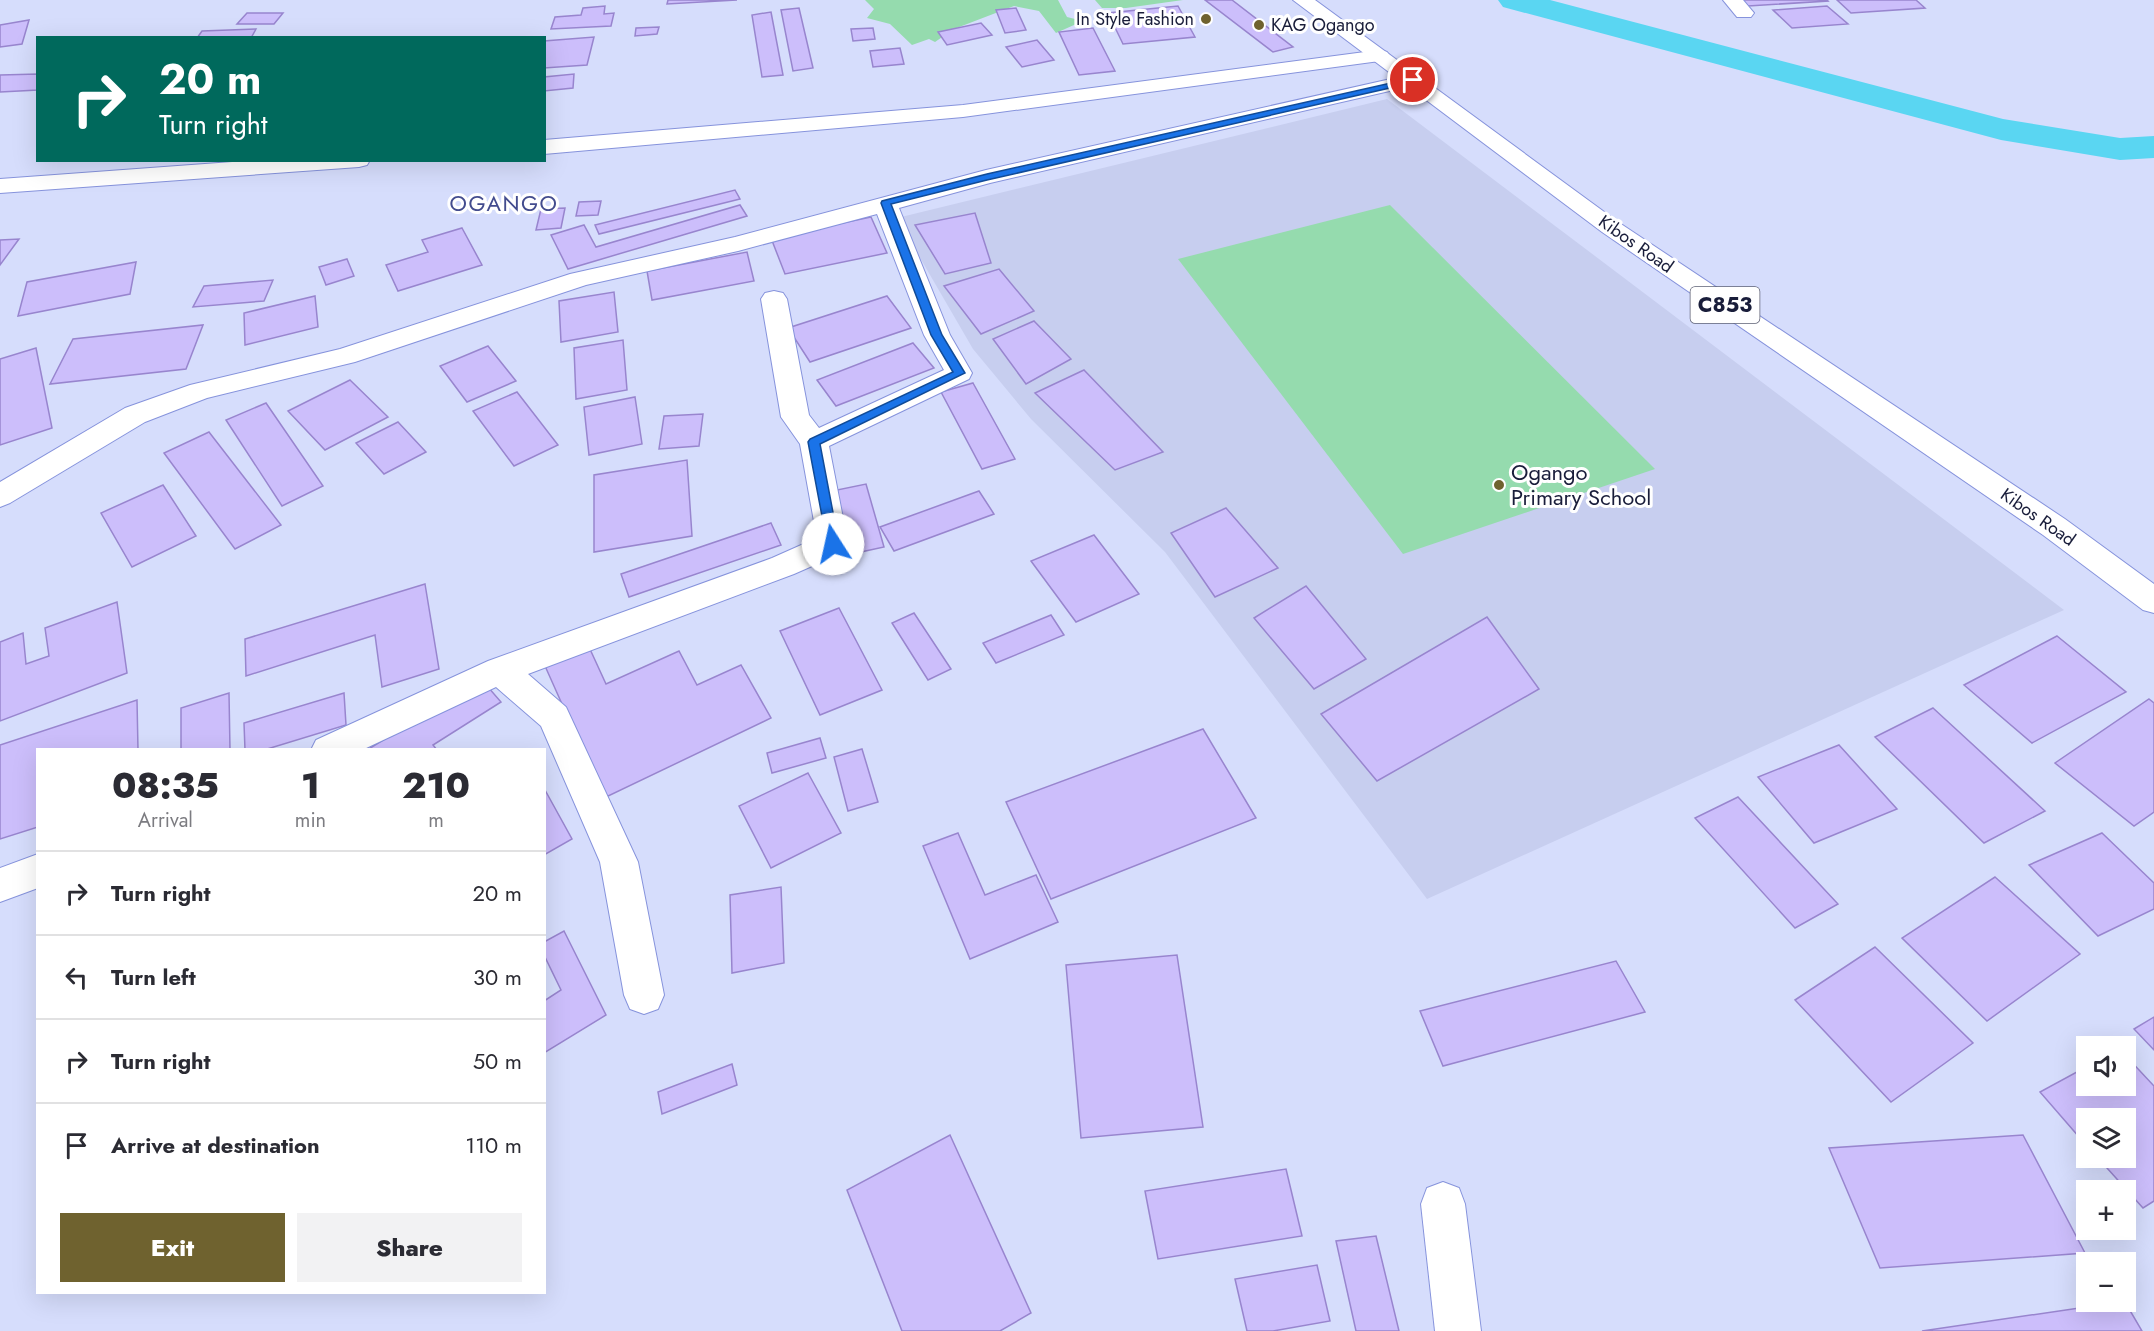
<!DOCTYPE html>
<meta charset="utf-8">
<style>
:root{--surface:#fff;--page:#f2f2f3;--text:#2b2b33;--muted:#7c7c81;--line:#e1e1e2;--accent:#6f622f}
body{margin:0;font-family:Jost,sans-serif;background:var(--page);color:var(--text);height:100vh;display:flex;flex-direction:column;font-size:22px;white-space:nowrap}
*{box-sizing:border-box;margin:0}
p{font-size:20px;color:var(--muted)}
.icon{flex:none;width:33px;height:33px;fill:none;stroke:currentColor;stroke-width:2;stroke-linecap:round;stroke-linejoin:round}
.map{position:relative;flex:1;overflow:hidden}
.drawer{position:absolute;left:36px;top:748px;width:510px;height:546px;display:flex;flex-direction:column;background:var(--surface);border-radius:0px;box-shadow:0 6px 24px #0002}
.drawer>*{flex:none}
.hud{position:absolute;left:36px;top:36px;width:510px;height:126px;border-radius:0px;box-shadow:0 6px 24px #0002;background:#00695c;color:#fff;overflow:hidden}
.tools{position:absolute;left:2076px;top:1036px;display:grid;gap:12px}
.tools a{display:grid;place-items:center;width:60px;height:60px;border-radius:0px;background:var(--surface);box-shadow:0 6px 24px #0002;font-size:30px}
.pin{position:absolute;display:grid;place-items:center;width:51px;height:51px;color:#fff;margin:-26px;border:3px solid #fff;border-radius:50%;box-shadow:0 2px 6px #0007}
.me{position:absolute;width:66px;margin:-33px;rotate:350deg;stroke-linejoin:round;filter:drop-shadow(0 0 4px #0008)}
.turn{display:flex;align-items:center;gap:21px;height:126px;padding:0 24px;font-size:27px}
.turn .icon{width:78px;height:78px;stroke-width:2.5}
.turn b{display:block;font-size:42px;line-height:51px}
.eta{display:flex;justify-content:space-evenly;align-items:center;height:102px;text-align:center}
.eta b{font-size:36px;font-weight:800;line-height:42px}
.cta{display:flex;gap:12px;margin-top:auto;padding:12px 24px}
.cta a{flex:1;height:69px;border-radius:0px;background:var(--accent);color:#fff;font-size:24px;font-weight:800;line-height:69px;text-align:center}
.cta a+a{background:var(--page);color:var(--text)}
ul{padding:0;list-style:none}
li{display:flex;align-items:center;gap:18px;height:84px;padding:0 24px;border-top:2px solid var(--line)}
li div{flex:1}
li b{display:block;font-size:22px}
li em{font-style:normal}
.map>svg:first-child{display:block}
.built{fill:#c7ceef}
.green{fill:#95dbae}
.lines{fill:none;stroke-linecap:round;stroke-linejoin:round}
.canal{fill:#5ad6f2;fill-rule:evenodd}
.building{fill:#ccbefb;stroke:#9885ce;stroke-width:1.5}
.minor-casing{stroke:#8693dc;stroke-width:2}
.major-casing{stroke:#8693dc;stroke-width:2}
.minor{fill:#fff;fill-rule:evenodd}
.major{fill:#fff;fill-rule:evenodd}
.route{fill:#1a73e8;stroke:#114b97;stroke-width:1.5}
.poi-dot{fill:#6f622f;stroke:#fff;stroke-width:2}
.labels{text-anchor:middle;stroke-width:6;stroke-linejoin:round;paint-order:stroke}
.far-poi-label{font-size:18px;fill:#191d3a;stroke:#fff;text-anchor:end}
.far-street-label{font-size:18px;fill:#191d3a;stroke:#fff}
.shield{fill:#fff;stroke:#5e6175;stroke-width:1.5}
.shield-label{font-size:21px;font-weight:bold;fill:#191d3a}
.far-quarter-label{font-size:22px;letter-spacing:1.5px;fill:#434c8e;stroke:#fff}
.poi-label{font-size:22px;fill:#191d3a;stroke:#fff;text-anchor:start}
</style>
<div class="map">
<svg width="2154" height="1331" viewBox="0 0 2154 1331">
<rect width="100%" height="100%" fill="#d6ddfc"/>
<polygon class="built" points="1387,99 2064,610 1427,899 1165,552 1031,419 973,349 897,218"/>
<g class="green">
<polygon points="865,0 1058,0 1067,17 1083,21 1056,33 1039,11 1014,6 954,29 935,42 929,39 912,45 890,24 867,18 874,9"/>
<polygon points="1095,0 1183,0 1126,8 1102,8"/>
<polygon points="1390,205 1655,469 1403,554 1178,259"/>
</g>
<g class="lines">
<polygon class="canal" points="1498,0 1550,0 2003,119 2120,138 2154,136 2154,158 2120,160 2001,140 1503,7"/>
</g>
<g class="building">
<polygon points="668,0 737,0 667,4"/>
<polygon points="1205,0 1232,0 1293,47 1273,52"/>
<polygon points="1742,0 1827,0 1828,1 1748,6"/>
<polygon points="1837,0 1916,0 1925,8 1851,13"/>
<polygon points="605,6 604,14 614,13 611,26 551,29 555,17 581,15 583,8"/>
<polygon points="1178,6 1195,37 1123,44 1108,13"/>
<polygon points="1827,6 1848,24 1792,28 1773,10"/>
<polygon points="799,8 813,68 793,71 781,10"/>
<polygon points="1016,8 1026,30 1005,33 996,10"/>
<polygon points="771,12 783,75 762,77 752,15"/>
<polygon points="247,13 283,13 274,24 237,24"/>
<polygon points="29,20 22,44 0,47 0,25"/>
<polygon points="981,23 992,35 947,45 938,32"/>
<polygon points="659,27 657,34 635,36 636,28"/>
<polygon points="873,28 875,39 853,41 851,29"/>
<polygon points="1093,28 1115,71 1079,75 1059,32"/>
<polygon points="256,29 251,38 197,38 202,31"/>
<polygon points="594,37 587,65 544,68 544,41"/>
<polygon points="1037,40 1054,60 1022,67 1006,47"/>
<polygon points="900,48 904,64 873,67 870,51"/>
<polygon points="38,74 38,90 0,92 0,75"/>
<polygon points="574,74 573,88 544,91 544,77"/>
<polygon points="735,190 740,199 599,234 595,225"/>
<polygon points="601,201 598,215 576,216 579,202"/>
<polygon points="740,205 747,216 568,269 551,235 584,225 596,247"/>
<polygon points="565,208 561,228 536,230 541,209"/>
<polygon points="975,213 991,263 945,274 915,225"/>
<polygon points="871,217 887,253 785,274 771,238"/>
<polygon points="462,228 482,265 398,291 386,265 428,252 422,240"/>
<polygon points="19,239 0,265 0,240"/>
<polygon points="747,252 754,281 652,300 647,271"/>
<polygon points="347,259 354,276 326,285 319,267"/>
<polygon points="136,262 130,294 18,316 27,282"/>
<polygon points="999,269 1034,311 981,334 944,286"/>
<polygon points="273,280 264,301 193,307 204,286"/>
<polygon points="614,292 618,332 561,342 559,301"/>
<polygon points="315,296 318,327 245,345 244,313"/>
<polygon points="887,296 911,328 810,362 788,328"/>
<polygon points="1034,321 1071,359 1026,384 993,339"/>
<polygon points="203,325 186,369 50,384 73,339"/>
<polygon points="623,340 627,390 576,399 574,348"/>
<polygon points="913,343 934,368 836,406 817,380"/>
<polygon points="488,346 516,381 467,402 440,366"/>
<polygon points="36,348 52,428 0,445 0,359"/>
<polygon points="1084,370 1163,452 1115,470 1035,393"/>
<polygon points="350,380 388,417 325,450 288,411"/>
<polygon points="973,383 1015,459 982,469 941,392"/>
<polygon points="517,392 558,445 514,466 473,411"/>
<polygon points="635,397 642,444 589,455 584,407"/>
<polygon points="266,403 323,486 282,506 226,420"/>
<polygon points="703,414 699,446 659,449 664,416"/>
<polygon points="398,422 426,452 384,474 356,443"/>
<polygon points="209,432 281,525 235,549 164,453"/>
<polygon points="687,460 692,536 594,552 594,475"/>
<polygon points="866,484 884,547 847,555 832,491"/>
<polygon points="163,485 196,536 132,567 101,513"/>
<polygon points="979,491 994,514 894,551 880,527"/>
<polygon points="1226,508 1278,568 1215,597 1171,533"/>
<polygon points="771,523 781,545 629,597 621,574"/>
<polygon points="1094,535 1139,594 1076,622 1031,561"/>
<polygon points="425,584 439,669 382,687 375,635 246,676 245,639"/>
<polygon points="1306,586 1366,659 1314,689 1254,618"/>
<polygon points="117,602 127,673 0,721 0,642 23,633 26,664 49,656 45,628"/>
<polygon points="839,608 882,690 820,715 780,631"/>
<polygon points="914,613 951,669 928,680 892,623"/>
<polygon points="1051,615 1064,635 996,663 983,643"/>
<polygon points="1487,617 1539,689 1377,781 1321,714"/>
<polygon points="2057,636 2126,692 2032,743 1964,685"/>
<polygon points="589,647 606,684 679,651 697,685 741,665 771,718 604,798 545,666"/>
<polygon points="481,679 501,702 433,745 437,750 367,750"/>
<polygon points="229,693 230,750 181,750 181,708"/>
<polygon points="344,693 346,725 264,750 245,750 244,723"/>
<polygon points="2149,699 2154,703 2154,812 2134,826 2055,763"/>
<polygon points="137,700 138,750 38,750 38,827 0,839 0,745"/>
<polygon points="1933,708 2045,811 1984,843 1875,737"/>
<polygon points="1203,729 1256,818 1051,899 1006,802"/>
<polygon points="820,738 826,758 772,773 767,753"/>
<polygon points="1839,745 1897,809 1814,843 1758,777"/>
<polygon points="862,749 878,802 848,811 834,757"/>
<polygon points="808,773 841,833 771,868 739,806"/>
<polygon points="545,790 572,839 544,855 544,791"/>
<polygon points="1738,797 1838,904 1795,928 1695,818"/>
<polygon points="958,833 985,895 1036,875 1058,922 970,959 923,846"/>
<polygon points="2102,833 2154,883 2154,909 2098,936 2029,865"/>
<polygon points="1995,877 2080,954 1987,1021 1902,938"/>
<polygon points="781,887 784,963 732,973 730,895"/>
<polygon points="564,931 606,1015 544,1053 544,1001 561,990 544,955 544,942"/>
<polygon points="1875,947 1973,1043 1891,1102 1795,1000"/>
<polygon points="1177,955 1203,1127 1081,1138 1066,965"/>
<polygon points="1616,961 1645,1012 1443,1066 1420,1011"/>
<polygon points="2154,1017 2154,1050 2134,1029"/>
<polygon points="2126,1056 2154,1086 2154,1201 2143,1208 2098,1158 2126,1158 2126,1119 2086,1119 2086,1145 2040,1092 2086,1067 2086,1086 2126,1086"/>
<polygon points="732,1064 737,1085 662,1114 658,1092"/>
<polygon points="950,1135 1031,1313 1000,1331 902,1331 847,1190"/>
<polygon points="2023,1135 2085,1253 1880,1268 1829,1148"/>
<polygon points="1286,1169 1302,1236 1158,1259 1145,1191"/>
<polygon points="1376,1236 1399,1331 1356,1331 1336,1241"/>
<polygon points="1317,1265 1330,1321 1273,1331 1247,1331 1235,1279"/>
<polygon points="2125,1302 2142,1331 1922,1331 2120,1302"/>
</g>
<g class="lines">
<g class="minor-casing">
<g id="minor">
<polygon points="1723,0 1743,0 1754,13 1751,17 1737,17"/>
<polygon points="1380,50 1387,52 1390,56 1387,60 963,117 544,154 544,140 963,105"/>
<polygon points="1413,74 1420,76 1423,80 1420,84 990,183 899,208 950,335 972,373 969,379 829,446 848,544 844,552 794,574 528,674 566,707 638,862 664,995 658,1009 644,1014 630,1009 624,995 600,862 541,726 496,687 362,750 311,750 316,740 488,661 772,558 817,538 800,444 781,417 761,299 765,293 774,291 783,293 787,299 809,415 819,428 944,370 924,335 877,214 738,251 586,285 355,362 207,398 145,422 10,503 0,507 0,482 125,408 190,385 340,349 570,274 735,237 986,170"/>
<polygon points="258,160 370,160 367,165 359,167 0,193 0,179"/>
<polygon points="38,854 38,888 0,902 0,868"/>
<polygon points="1443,1182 1459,1188 1465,1204 1481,1331 1435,1331 1421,1204 1427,1188"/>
</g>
</g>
<g class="major-casing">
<polygon id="major" points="1293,0 1315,0 1618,222 2065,519 2154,584 2154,613 2143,610 2043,535 1602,232"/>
</g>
<use href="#minor" class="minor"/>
<use href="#major" class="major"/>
</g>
<polygon class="route" points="1413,78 1417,80 1416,82 987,180 891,204 942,335 965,373 820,444 839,544 837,548 828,548 808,442 810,439 953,372 931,335 881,203 882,201 987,174"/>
<g class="poi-dot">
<circle cx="1206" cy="19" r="6"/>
<circle cx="1259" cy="25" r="6"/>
<circle cx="1499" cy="485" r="6"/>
</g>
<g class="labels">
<g class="far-poi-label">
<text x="1194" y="25">In Style Fashion</text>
<text x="1271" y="31" text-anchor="start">KAG Ogango</text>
</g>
<g class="far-street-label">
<text transform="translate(1636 244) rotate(35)" y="6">Kibos Road</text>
<text transform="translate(2038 517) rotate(35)" y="6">Kibos Road</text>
</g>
<rect class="shield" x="1690.5" y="287" width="69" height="36" rx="4.5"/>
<g class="shield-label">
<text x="1725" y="312">C853</text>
</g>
<g class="far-quarter-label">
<text x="504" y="211">OGANGO</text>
</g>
<g class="poi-label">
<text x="1511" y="480">Ogango<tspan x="1511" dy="25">Primary School</tspan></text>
</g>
</g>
</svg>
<div class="tools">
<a><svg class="icon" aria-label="sound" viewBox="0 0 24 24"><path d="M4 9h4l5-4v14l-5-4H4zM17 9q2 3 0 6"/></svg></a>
<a><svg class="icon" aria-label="layers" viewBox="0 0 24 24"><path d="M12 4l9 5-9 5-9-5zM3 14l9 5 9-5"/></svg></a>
<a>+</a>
<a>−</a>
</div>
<div class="pin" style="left:1413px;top:80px;background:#d93025"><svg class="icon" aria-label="arrive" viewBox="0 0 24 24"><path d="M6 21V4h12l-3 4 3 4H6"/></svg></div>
<svg class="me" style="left:833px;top:544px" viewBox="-20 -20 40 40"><circle r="19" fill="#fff"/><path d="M0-13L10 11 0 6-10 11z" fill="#1a73e8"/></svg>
<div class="hud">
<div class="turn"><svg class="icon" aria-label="right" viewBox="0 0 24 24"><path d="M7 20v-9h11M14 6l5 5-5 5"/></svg><div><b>20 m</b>Turn right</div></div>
</div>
<section class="drawer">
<div class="eta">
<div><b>08:35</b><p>Arrival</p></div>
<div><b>1</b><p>min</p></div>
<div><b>210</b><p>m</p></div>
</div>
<ul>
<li><svg class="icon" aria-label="right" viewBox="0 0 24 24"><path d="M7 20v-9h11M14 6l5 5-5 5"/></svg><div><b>Turn right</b></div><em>20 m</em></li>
<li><svg class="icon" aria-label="left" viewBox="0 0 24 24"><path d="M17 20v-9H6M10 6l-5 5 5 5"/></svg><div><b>Turn left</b></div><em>30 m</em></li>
<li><svg class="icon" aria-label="right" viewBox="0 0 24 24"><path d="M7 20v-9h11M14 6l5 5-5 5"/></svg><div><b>Turn right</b></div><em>50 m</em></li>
<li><svg class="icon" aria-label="arrive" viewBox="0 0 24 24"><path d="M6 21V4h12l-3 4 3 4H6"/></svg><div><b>Arrive at destination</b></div><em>110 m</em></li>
</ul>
<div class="cta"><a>Exit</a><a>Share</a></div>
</section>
</div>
